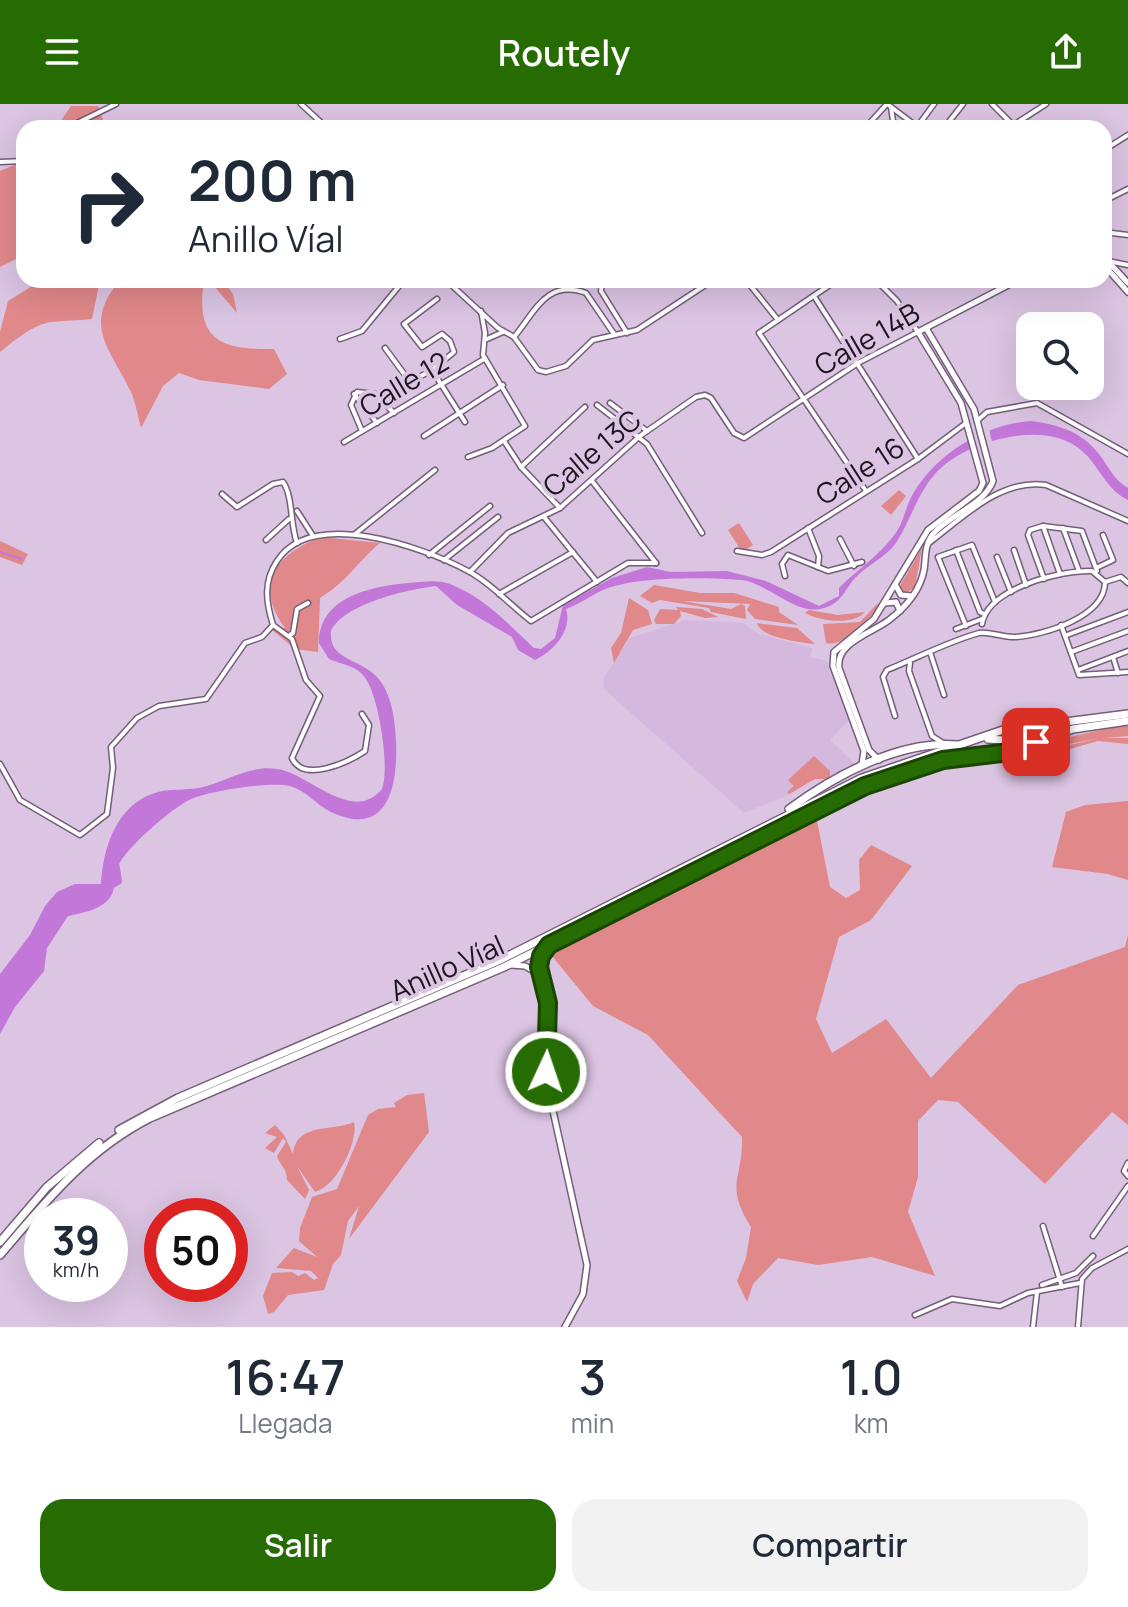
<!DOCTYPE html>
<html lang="es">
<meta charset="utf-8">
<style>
:root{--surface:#fff;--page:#f2f2f3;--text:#1f2937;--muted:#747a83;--accent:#276b03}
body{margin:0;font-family:Manrope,sans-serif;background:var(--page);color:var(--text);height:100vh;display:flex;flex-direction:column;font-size:30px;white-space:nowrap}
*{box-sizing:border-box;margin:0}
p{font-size:26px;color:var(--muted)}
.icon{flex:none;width:44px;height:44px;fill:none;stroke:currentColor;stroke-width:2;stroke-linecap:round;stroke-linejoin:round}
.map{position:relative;height:1223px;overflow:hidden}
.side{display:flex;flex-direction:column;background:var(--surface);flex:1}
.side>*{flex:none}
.guide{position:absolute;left:16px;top:16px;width:1096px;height:168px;border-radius:24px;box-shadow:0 8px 32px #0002;background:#fff;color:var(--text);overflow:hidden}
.fabs{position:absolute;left:1016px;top:208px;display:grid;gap:16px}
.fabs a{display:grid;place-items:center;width:88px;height:88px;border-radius:16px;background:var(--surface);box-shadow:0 8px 32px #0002;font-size:40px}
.speed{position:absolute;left:24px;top:1094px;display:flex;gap:16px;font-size:40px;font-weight:700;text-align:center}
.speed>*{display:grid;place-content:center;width:104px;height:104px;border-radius:50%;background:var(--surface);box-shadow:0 8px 32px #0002;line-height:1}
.speed small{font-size:20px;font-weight:400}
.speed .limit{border:12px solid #d22;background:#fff;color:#111}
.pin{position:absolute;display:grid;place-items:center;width:68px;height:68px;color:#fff;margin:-34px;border-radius:16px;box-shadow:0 4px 12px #0006}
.me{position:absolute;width:88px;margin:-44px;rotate:3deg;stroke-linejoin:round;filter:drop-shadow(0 0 6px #0008)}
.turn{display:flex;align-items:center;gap:28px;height:168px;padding:0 40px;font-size:36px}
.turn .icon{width:104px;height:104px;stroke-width:2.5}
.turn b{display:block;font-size:56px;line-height:68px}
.eta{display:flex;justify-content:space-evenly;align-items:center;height:136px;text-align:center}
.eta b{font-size:48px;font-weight:600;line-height:56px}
.button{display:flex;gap:16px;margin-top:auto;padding:16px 40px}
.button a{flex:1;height:92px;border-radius:24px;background:var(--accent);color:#fff;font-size:32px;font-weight:600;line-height:92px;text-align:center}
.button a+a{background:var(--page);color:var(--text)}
header{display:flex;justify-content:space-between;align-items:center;height:104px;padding:0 40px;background:var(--accent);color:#fff;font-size:36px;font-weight:600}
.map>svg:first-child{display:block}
.built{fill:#d4b8dd}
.green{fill:#e0888a}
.water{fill:#c377d9}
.pier{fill:#dcc4e3}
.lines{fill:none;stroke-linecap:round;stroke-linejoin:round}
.stream{stroke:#c377d9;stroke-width:2}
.river{stroke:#c377d9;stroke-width:8}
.minor-casing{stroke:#745e7a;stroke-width:7}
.tertiary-casing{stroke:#745e7a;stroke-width:8}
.secondary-casing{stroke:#745e7a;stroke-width:8}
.trunk-casing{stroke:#745e7a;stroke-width:10}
.minor{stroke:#fff;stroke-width:4}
.tertiary{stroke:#fff;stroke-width:5}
.secondary{stroke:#fff;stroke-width:5}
.trunk{stroke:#fff;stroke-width:7}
.route-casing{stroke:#194602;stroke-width:20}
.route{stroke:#276b03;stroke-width:14}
.labels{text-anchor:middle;stroke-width:8;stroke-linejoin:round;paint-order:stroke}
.street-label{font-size:28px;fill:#1d141f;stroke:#dcc4e3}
</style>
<header><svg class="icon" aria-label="menu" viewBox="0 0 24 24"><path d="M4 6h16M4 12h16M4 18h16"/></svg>Routely<svg class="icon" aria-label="share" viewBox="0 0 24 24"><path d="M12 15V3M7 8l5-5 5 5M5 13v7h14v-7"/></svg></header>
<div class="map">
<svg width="1128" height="1223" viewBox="0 0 1128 1223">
<rect width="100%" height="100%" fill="#dcc4e3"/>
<polygon class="built" points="686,516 743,519 759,530 812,544 810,553 827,557 849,616 830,636 857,662 831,675 819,671 793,689 744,709 604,585 603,575 630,534"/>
<g class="green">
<polygon points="71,2 98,2 106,24 56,24"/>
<polygon points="24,57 24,151 0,163 0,67"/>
<path d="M 42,176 L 100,176 L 92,215 C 78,217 65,216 52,218 C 33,220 14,237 0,248 L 0,228 L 8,197 Z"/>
<path d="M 120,176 L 204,176 C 195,235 219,246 274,245 L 287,270 L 269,285 L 199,276 L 179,269 L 163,282 L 141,324 C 138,313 136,299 131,288 C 111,245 81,222 120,176 Z"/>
<polygon points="209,176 223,176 233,190 237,209"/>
<polygon points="899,386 906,392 891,411 881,402"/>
<polygon points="739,419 753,441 742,448 728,426"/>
<path d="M 321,433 L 380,439 C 356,459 348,477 320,494 L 318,548 L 295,545 L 272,526 L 285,524 C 253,479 275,451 321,433 Z"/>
<polygon points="0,437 28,450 22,461 0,453"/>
<polygon points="922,444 915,483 905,490 900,486 901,480"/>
<polygon points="654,481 700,489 734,489 779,503 779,508 798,521 755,515 747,506 750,500 682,497 731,505 741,500 745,502 746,515 711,508 709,504 660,496 652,499 640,492"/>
<polygon points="629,494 648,506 652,520 633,526 614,559 611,544 621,529"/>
<path d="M 877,500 L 880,501 C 869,515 844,544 826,539 L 823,520 L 860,518 Z"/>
<polygon points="676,503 702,505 718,513 705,514 680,507 681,512 674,520 656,520 654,516 660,505 678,506"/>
<path d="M 809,506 L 838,511 L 865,508 C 853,522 819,517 805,509 Z"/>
<path d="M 757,519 L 797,524 L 815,540 C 800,538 761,534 757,519 Z"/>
<polygon points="1128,620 1128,632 1104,634 1128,634 1128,640 1098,637 1070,645 1066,642 1095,635 1064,641 1047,638"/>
<polygon points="814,652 830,667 830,675 815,675 789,690 787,688 794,682 788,676"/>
<polygon points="1128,697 1128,776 1108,770 1052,763 1066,708 1085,701"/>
<path d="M 816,712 L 830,783 L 846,794 L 860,786 L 859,756 L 871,741 L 912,762 L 871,816 L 839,833 L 816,915 L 832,949 L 886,915 L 931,974 L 1018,881 L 1125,843 L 1128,831 L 1128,1021 L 1112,1008 L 1045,1080 L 958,998 L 938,996 L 918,1017 L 918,1073 L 908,1108 L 935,1172 L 872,1153 L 818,1161 L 778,1154 L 753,1180 L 747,1198 L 737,1177 L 746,1154 L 751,1123 C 724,1080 743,1077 742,1033 L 648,931 L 593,902 L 552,852 L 554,845 Z"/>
<polygon points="424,989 429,1028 349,1135 359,1102 348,1117 341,1151 333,1160 324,1186 288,1191 274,1208 268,1210 263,1192 272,1169 292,1168 298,1172 305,1169 314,1176 318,1174 311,1167 276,1164 294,1144 317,1153 299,1137 300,1124 312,1093 337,1085 368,1011 378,1005 396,1003 394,999 407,991"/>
<path d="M 354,1018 C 359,1037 336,1083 315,1088 L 297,1062 L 309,1086 L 305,1095 L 287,1076 C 287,1064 280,1062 277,1052 L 286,1038 L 283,1034 L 274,1049 L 265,1044 L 277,1033 L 265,1029 L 275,1021 L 284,1031 L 293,1050 C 297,1018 331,1028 354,1018 Z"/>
</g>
<path class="water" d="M 1031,317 C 1059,321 1081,327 1099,350 C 1109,363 1114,376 1128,384 L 1128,396 C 1099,382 1098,349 1064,336 C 1026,321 961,340 935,370 C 918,389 910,417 896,439 C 885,454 867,461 855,474 C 843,488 841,501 820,505 C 794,510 768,479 741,476 C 708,473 633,472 603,486 C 590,492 580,500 566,505 C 573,526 553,548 535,556 L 518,546 L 512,533 L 457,501 L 436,482 C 409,485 343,500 331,527 C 328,557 361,554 378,574 C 392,591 395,616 396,637 C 398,682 388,735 331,708 C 315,700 307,687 290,682 C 272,677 207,687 189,696 C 171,705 126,744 118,762 C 114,771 116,784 111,792 C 102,806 82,809 68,812 L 47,844 L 44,867 L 15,903 L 0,930 L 0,870 L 30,831 L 45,802 L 57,788 L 75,780 L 101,780 C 103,743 117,699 158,688 C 174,684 191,687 207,682 C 230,675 252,661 277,665 C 309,669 352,721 382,685 C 390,663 379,595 366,575 C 357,561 342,561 329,555 L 319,539 C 319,493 370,483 407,479 C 421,478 437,475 450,480 C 484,493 508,520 534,544 L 541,545 L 555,534 L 563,501 L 612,474 L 647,463 L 671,468 L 727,467 L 766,477 L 819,502 L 839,492 L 839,484 C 859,464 886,447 900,422 C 905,411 907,399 914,388 C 938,349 985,320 1031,317 Z"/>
<polygon class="pier" points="988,321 993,342 972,351 967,334"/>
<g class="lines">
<polyline class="stream" points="0,448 22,455"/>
<polyline class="river" points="107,783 118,777 115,759"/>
<g class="minor-casing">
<g id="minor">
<polyline points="301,0 327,24"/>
<polyline points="887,0 919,24"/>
<polyline points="992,0 1016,24"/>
<polyline points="891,3 894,24"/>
<polyline points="917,23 934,0"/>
<polyline points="67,24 116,0"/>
<polyline points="865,24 887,0"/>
<polyline points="944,24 963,0"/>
<polyline points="1009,24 1046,0"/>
<polyline points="1104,46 1128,31"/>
<polyline points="0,58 24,57"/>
<polyline points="1104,97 1128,85"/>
<polyline points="1104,128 1128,131"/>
<polyline points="1108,157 1128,161"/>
<polyline points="446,176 498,224 514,233 538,266 546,268 566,262 593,236 637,226 713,176"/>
<polyline points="602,176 601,187 627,229"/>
<polyline points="746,176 778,216"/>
<polyline points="837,176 759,229 866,387"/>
<polyline points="997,176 1003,184"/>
<polyline points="814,192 918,355"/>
<polyline points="437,195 404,220 422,243 442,230 450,237 454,248 432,266 465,318"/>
<path d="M 514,233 C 534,210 546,174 586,189 L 614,230"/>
<polyline points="340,235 362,227 404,176"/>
<polyline points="487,235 503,228"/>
<polyline points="385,244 410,278 432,266"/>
<polyline points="354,290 377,319"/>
<polyline points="610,299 647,327"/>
<polyline points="597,301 647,340 702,429"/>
<polyline points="978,316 987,308 1037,299 1128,350"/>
<polyline points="362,327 351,301 357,288 375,290 394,309"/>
<polyline points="424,332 503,281"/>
<polyline points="504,337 521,363 560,404"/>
<polyline points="344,338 484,255"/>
<polyline points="468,353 492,344 525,322 483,251 485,229 481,207"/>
<polyline points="521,363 585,303"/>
<polyline points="592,377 656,459"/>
<path d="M 222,390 L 237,403 L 273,380 L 283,378 C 293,392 290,420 297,439"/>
<polyline points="297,407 313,432"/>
<polyline points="544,413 597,478"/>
<polyline points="1043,422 1082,427 1097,467"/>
<polyline points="808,424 819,452 818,463"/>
<polyline points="1063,424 1079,467"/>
<polyline points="355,430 435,366"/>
<polyline points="840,435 854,462"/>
<polyline points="266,436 289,415"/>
<path d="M 929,439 C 962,414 1001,374 1046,381 L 1128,417"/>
<polyline points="956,446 980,508 984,510"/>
<polyline points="1014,446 1026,481"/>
<polyline points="737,447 762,451 771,448 918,355 966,319"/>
<polyline points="429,451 490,402"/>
<polyline points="997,453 1011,488"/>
<polyline points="444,456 498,413"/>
<polyline points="1096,464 1113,456 1103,431"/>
<polyline points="470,468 508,429 560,404 640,332 696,293 705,291 711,294 734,329 744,334 858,259 918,228 897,197 876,176"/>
<polyline points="785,472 782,460 788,451 828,467 862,458"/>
<polyline points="1044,475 1028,431 1030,426 1043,422 1060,470"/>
<polyline points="1105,478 1121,473 1128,479"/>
<polyline points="499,490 573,448"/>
<path d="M 982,520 C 988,484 1061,466 1092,467 L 1105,478"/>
<polyline points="1061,521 1079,571 1128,568"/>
<polyline points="966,522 938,453 972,441 995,498"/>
<polyline points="956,525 982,515"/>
<polyline points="290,531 293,529 297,505 308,499"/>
<polyline points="1067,531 1128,508"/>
<polyline points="930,548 944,591"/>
<polyline points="1071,548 1128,527"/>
<polyline points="1113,553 1118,569"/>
<polyline points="910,559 909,567 932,632 943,639"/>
<polyline points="1078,566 1128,547"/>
<path d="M 362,610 L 369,621 L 365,647 C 347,659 303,679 292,654 L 320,592 L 306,576 L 292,535 L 273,521 C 266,498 263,478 277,457 C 312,403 423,443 468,467 C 491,479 510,501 531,517 L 628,459 L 656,459"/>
<path d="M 895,612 L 883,573 L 887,566 C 917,554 947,538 979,529 C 989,527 1004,534 1016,533 C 1044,531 1105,513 1105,478"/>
<polyline points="0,660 20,696 80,731 107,710 113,664 111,643 137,614 159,602 206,595 245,539 262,533 273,521"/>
<polyline points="1128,1059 1124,1067 1128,1072"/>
<polyline points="1043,1122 1062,1183"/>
<polyline points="1093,1132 1128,1082"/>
<polyline points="1042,1181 1076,1169 1093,1152"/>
<polyline points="915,1211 952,1195 1000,1202 1028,1189 1080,1179"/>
<polyline points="1033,1223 1037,1188"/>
<polyline points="1078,1223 1082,1175 1092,1164 1128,1145"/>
</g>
</g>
<g class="tertiary-casing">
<g id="tertiary">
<polyline points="1104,153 1128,179"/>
<polyline points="1104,161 1128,188"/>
<polyline points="896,482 901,491 912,492"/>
<polyline points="885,499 896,498 900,507"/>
<path d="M 879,656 L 869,646 L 839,564 C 835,539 872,529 889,516 C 906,503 920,487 924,466 C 926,454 924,441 933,430 C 949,411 984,401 993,377 L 974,305 L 926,224"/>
<polyline points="862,660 864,647 833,562 834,548 874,515 928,426 979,387 983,379 961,299 918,228 1018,176"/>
</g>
</g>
<g class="secondary-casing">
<g id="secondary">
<polyline points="548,842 539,863 548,899 546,975 587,1161 583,1190 565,1223"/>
<polyline points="511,861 525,862 539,870"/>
</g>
</g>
<g class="trunk-casing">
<g id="trunk">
<polyline points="1019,627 1012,630 1012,637 1027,638"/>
<polyline points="988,635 1002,636 1002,643 993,646"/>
<path d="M 789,705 C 834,672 899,636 957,641"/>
<polyline points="119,1026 178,994 498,857 862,674 1003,626 1128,610"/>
<polyline points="0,1138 47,1083 99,1039"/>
<path d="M 0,1151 C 46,1097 87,1046 150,1014 L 504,863 L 865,682 L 943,656 L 1010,648 L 1073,625 L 1128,617"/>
</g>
</g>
<use href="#minor" class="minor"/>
<use href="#tertiary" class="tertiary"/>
<use href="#secondary" class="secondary"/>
<use href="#trunk" class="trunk"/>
</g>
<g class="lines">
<g class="route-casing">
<polyline id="route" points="546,968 548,899 539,863 541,852 549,841 865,682 943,656 1010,648 1036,638"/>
</g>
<use href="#route" class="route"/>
</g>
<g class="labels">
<g class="street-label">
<text transform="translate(867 235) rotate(-30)" y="10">Calle 14B</text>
<text transform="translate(404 280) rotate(-31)" y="10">Calle 12</text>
<text transform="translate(592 349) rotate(-40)" y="10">Calle 13C</text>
<text transform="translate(860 367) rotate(-33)" y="10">Calle 16</text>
<text transform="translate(447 864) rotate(-24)" y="10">Anillo Víal</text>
</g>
</g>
</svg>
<div class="fabs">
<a><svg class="icon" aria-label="search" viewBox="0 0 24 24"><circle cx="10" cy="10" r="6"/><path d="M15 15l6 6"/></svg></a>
</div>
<div class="speed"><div>39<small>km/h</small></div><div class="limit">50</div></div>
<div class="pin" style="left:1036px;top:638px;background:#d93025"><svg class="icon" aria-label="arrive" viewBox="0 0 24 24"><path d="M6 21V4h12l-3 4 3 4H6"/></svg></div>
<svg class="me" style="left:546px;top:968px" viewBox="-20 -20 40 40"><circle r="17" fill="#276b03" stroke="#fff" stroke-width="3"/><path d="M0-11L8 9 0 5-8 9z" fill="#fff"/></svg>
<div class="guide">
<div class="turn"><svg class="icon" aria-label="right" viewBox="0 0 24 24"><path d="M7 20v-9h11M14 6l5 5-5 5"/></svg><div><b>200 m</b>Anillo Víal</div></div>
</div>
</div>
<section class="side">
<div class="eta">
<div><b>16:47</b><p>Llegada</p></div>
<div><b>3</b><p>min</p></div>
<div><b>1.0</b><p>km</p></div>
</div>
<div class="button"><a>Salir</a><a>Compartir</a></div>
</section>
